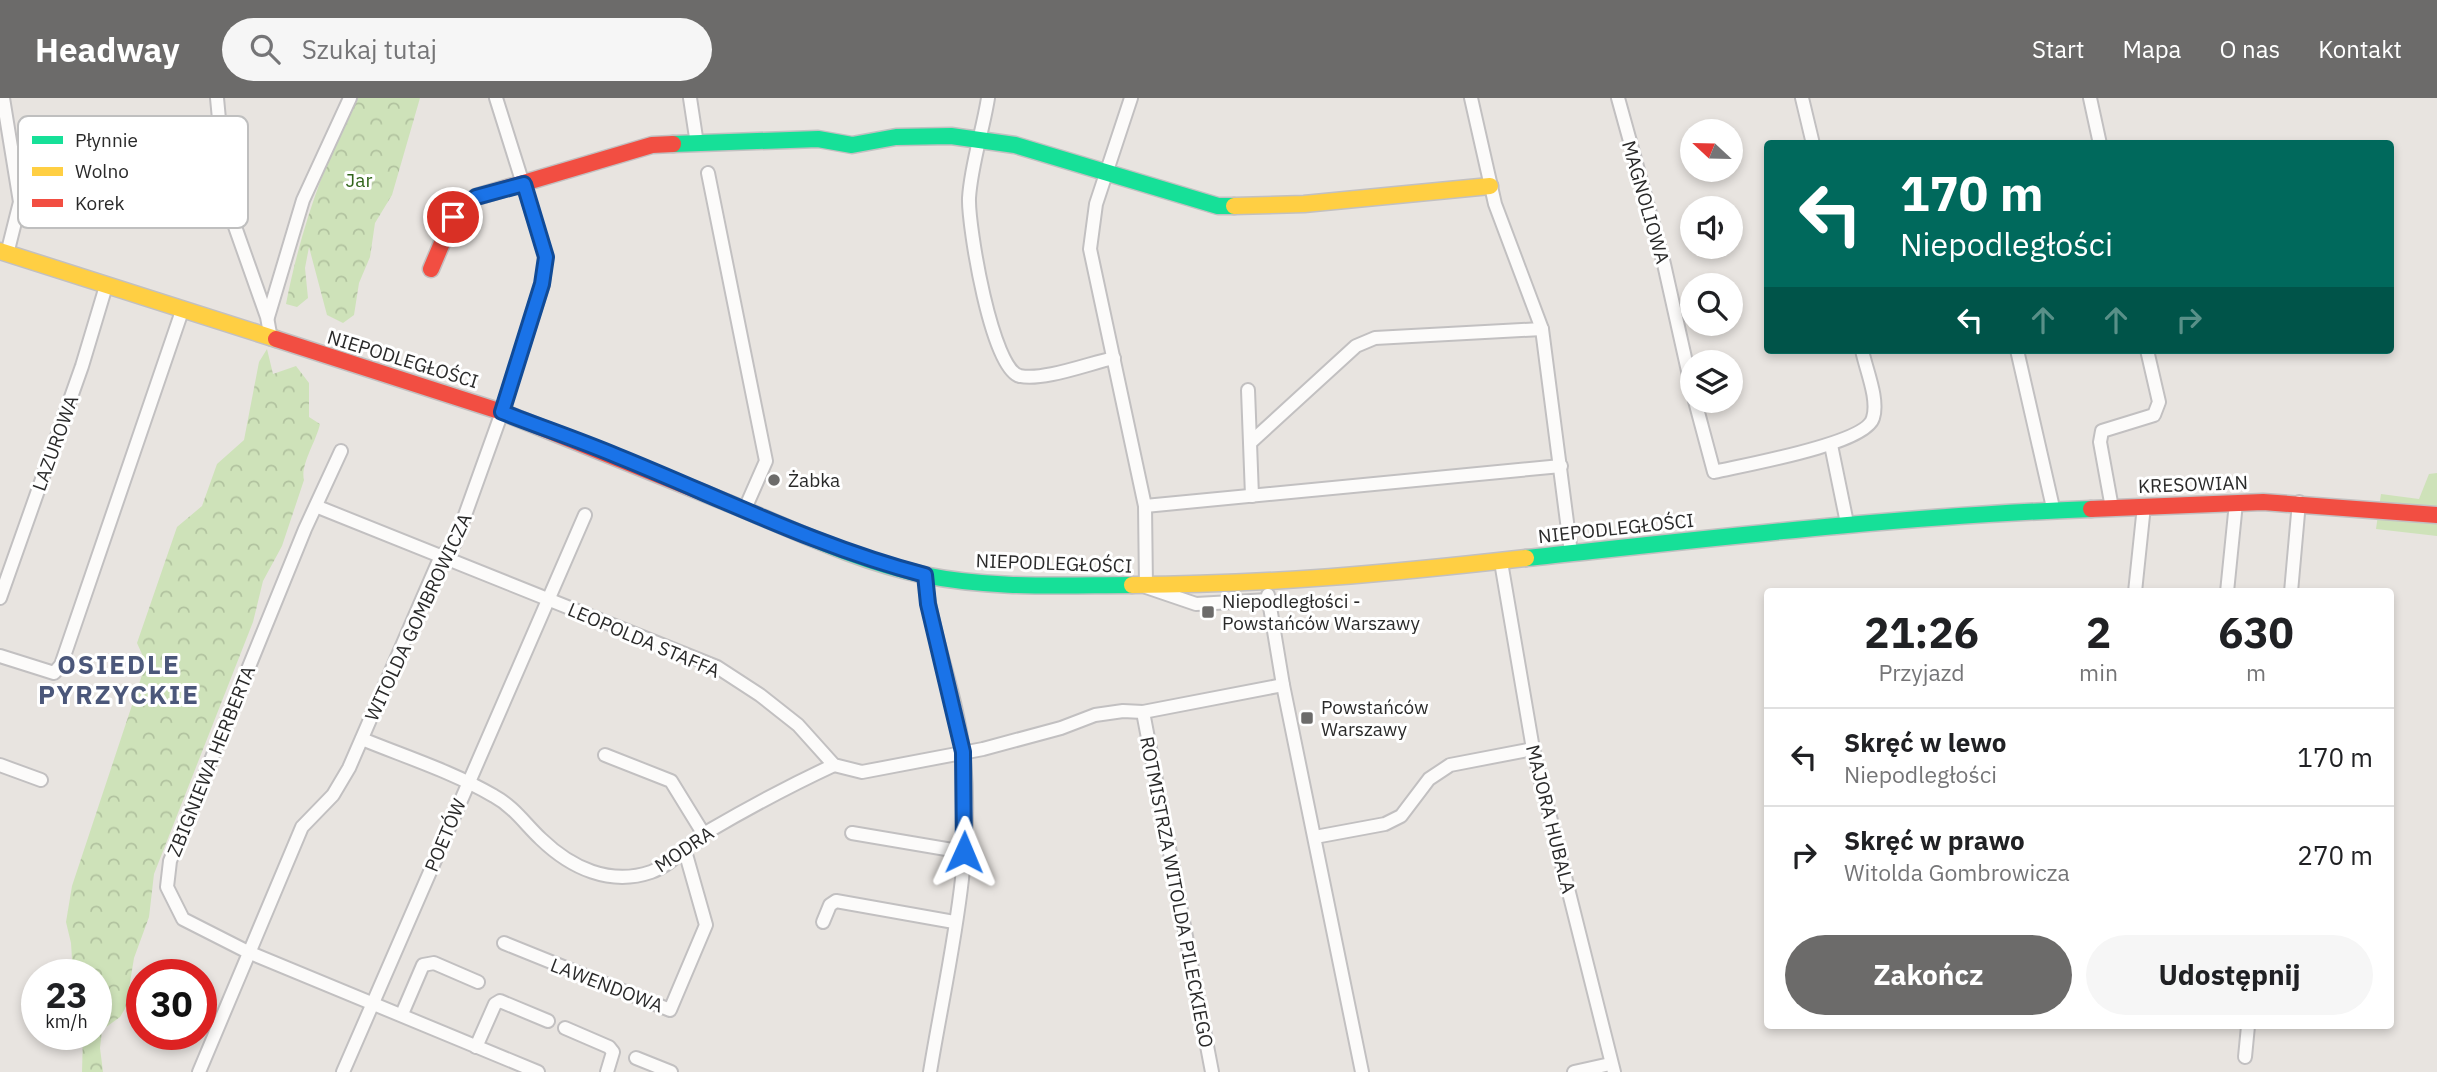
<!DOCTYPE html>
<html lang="pl">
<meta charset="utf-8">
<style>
:root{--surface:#fff;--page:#f6f6f6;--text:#202124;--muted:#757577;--line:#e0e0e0;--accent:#6c6b6a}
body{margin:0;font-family:"IBM Plex Sans",sans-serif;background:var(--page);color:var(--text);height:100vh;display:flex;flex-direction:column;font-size:26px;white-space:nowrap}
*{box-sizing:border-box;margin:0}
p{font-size:23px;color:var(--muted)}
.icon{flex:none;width:38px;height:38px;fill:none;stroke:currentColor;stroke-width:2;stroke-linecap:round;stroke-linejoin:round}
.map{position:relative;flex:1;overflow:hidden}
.details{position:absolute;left:1764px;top:490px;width:630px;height:441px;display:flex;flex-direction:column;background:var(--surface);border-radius:7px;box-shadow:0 4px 10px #0003}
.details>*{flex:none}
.banner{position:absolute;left:1764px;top:42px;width:630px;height:214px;border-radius:7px;box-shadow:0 4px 10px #0003;background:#00695c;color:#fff;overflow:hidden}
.needle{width:46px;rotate:292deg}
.buttons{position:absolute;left:1680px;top:21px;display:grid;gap:14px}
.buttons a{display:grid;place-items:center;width:63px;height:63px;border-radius:50%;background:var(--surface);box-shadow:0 4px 10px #0003;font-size:35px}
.speed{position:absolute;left:21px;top:861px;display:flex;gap:14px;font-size:35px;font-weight:700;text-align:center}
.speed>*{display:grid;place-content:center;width:91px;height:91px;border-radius:50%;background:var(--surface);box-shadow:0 4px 10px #0003;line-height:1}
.speed small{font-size:18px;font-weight:400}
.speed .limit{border:10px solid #d22;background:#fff;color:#111}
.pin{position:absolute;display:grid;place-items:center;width:60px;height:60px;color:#fff;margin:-30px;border:4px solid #fff;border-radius:50%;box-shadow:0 2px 7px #0007}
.me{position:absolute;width:77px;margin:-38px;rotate:1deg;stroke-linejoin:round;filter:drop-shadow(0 0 5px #0008)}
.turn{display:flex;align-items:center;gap:24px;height:147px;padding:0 21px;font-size:32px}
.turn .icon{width:91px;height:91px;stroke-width:2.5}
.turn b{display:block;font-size:49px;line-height:60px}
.lanes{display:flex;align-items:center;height:66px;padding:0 21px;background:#0003;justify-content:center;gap:35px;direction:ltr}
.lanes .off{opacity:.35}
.eta{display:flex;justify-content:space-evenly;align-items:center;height:119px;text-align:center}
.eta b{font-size:42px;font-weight:700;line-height:49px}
.primary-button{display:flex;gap:14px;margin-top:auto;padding:14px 21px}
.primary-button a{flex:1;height:80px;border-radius:42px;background:var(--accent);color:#fff;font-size:28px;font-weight:700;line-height:80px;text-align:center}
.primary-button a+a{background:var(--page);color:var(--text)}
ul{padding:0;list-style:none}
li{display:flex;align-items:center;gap:21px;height:98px;padding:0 21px;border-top:2px solid var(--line)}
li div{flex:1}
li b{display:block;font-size:26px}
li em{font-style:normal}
header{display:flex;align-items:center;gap:42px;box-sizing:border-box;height:98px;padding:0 35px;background:var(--accent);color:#fff}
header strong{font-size:33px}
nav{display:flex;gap:38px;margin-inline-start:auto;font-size:24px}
.search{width:490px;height:63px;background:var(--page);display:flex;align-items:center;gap:18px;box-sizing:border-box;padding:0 24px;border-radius:38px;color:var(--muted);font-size:26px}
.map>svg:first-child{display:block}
.grass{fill:#cee2b9}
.forest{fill:url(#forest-crowns)}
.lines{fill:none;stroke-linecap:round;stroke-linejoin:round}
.street-casing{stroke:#c2c0c1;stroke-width:16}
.fast-casing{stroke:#c2c0c1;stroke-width:19}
.slow-casing{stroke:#c2c0c1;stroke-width:19}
.jam-casing{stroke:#c2c0c1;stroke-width:19}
.street{stroke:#fcfbfa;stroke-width:12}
.fast{stroke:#16e098;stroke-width:16}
.slow{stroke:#ffcf43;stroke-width:16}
.jam{stroke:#f24e42;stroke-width:16}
.route-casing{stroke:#114b97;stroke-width:18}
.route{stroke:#1a73e8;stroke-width:12}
.poi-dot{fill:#6c6b6a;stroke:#fff;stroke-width:2.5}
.labels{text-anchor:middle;stroke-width:6;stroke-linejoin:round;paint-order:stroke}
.park-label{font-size:19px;fill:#31651b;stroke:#fff}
.street-label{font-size:19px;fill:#2a2a2a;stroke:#fff}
.poi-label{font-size:19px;fill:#2a2a2a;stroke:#fff;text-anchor:start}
.district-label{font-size:26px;font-weight:bold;letter-spacing:2px;fill:#4b577a;stroke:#fff}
.key{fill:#fff;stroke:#bfbfbf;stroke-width:2}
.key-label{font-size:19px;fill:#2a2a2a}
</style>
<header>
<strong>Headway</strong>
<div class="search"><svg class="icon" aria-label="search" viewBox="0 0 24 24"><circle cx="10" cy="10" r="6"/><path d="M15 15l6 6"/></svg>Szukaj tutaj</div>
<nav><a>Start</a><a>Mapa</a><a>O nas</a><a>Kontakt</a></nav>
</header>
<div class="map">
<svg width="2437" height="974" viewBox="0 0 2437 974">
<defs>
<pattern id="forest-crowns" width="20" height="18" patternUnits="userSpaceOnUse" patternTransform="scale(1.75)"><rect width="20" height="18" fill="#cee2b9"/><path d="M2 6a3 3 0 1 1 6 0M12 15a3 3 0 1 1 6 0" fill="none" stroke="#b1c29f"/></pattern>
</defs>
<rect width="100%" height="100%" fill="#e8e4e0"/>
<polygon class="grass" points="2437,375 2437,438 2376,431 2381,396 2419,401 2429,376"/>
<g class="forest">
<path d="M 355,0 L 420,0 L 392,97 L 375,125 L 370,159 L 359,185 L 354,217 L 343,225 L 327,217 L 309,149 L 305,170 L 308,200 L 297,209 L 286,206 C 300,133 324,67 355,0 Z"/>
<path d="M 267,251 L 273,276 L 296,268 L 309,285 L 309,319 L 320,326 C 316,344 300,367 304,382 L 282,448 L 263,483 L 253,524 L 154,776 L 149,819 L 134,860 L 126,909 L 120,919 L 102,932 L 100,950 L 103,974 L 82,974 L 83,936 L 96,936 L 96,877 L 73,877 L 71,845 L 66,824 L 72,788 L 146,565 L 137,545 L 177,429 L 202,408 L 217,366 L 244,342 L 259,264 Z"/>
</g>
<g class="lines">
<g class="street-casing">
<g id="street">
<polyline points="3,0 20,104 7,156"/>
<polyline points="217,0 227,106 267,219 271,241"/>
<polyline points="690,0 697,46"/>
<path d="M 988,0 C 983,32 971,67 969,100 C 968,128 992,273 1020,278 C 1044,283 1090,265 1114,260"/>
<polyline points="1131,0 1096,106 1090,151 1145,408 1146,489 1196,506 1269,502"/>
<polyline points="1471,0 1495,106 1542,231 1571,455"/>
<polyline points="1618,0 1664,166 1692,291"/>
<polyline points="1802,0 1813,46"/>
<polyline points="2090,0 2100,46"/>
<polyline points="708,75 766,363 744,413"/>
<polyline points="268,219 303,102 350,0"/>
<polyline points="2017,252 2054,414"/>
<polyline points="1248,292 1252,398"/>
<path d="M 1695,303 L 1714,374 C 1744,367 1866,346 1873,320 C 1879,301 1866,272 1862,252"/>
<polyline points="1251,344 1356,248 1375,240 1542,231"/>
<polyline points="1831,347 1847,425"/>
<polyline points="341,353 305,431 170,763 167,789 183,821 248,854 538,974"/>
<polyline points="1145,408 1561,368"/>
<polyline points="318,409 717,569 760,597 798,627 834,667 862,674 983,651 1061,630 1095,617 1123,613 1143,614 1283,587"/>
<polyline points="2112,410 2100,344 2102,333 2154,317 2159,304 2147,252"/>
<polyline points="1501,464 1533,651 1614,974"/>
<path d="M 925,477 C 931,537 956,593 963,653 C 976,759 947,870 930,974"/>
<polyline points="2135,494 2144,408"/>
<polyline points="2227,494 2236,405"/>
<polyline points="2291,494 2299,404"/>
<polyline points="1268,497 1283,587 1362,974"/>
<polyline points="0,500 82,268 106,188"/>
<polyline points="0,558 54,575 61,567 182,213"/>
<polyline points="1143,614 1212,974"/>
<path d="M 362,641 C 406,659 453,674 494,698 C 514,709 525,726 541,741 C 571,770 610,788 651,774 C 674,766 687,745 707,734 C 748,710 791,687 834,667"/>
<polyline points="605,657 671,683 703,735"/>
<polyline points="0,667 41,682"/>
<polyline points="852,735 964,754"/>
<polyline points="1315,739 1385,726 1401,718 1429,681 1450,667 1533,651"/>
<polyline points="823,824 830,807 836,803 954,824"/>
<polyline points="504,845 670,912 706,827 685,753"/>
<polyline points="402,916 423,867 434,865 478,884"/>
<polyline points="565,930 609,949 613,954 607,974"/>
<polyline points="476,949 495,906 500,903 548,923"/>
<polyline points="2245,959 2248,928"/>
<polyline points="636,960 671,974"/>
<polyline points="199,974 302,729 333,697 349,670 441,458 455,445 502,314 543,186 546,159 496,0"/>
<polyline points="343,974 585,417"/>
<polyline points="1574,974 1610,966"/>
</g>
</g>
<g class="fast-casing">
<g id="fast">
<polyline points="673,46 818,41 852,47 896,39 951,38 1015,47 1218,108 1234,108"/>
<path d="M 728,405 C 792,431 856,463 924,477 C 992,491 1063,487 1132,487"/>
<path d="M 1526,460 C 1714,440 1901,418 2091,411"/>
</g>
</g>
<g class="slow-casing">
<g id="slow">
<polyline points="1234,108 1304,106 1490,88"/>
<polyline points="0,153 276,241"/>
<path d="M 1132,487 C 1264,487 1394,475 1526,460"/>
</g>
</g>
<g class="jam-casing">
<g id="jam">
<polyline points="431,171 453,119 476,99 652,47 673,46"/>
<polyline points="276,241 502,314 728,405"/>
<polyline points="2091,411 2263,404 2437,417"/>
</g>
</g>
<use href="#street" class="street"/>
<use href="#fast" class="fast"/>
<use href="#slow" class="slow"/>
<use href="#jam" class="jam"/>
</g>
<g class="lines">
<g class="route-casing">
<path id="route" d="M 453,119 L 476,99 L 524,86 L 546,159 L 542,186 L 502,314 C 540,329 579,342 617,358 C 719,399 817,449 925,477 L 928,506 L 963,654 L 964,754"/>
</g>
<use href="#route" class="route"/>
</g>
<g class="poi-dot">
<circle cx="774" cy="382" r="7"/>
<rect x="1201" y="507" width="14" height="14" rx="3.5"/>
<rect x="1300" y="613" width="14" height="14" rx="3.5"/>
</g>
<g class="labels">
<g class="park-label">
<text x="359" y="89">Jar</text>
</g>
<g class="street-label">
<text transform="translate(1646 104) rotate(74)" y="7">MAGNOLIOWA</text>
<text transform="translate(403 261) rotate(17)" y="7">NIEPODLEGŁOŚCI</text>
<text transform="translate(55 345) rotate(-70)" y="7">LAZUROWA</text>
<text transform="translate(2193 386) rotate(-2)" y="7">KRESOWIAN</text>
<text transform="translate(1616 430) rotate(-6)" y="7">NIEPODLEGŁOŚCI</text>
<text transform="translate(1054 465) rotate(2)" y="7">NIEPODLEGŁOŚCI</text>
<text transform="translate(418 519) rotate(-65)" y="7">WITOLDA GOMBROWICZA</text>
<text transform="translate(644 542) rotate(23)" y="7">LEOPOLDA STAFFA</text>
<text transform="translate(211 663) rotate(-68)" y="7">ZBIGNIEWA HERBERTA</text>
<text transform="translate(1551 721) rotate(76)" y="7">MAJORA HUBALA</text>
<text transform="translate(445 737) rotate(-67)" y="7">POETÓW</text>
<text transform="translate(684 751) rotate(-34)" y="7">MODRA</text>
<text transform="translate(1177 794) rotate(79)" y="7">ROTMISTRZA WITOLDA PILECKIEGO</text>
<text transform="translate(607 887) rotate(21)" y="7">LAWENDOWA</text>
</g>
<g class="poi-label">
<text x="788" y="389">Żabka</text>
<text x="1222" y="510">Niepodległości -<tspan x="1222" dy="22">Powstańców Warszawy</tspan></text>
<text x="1321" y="616">Powstańców<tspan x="1321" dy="22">Warszawy</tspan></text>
</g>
<g class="district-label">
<text x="119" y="576">OSIEDLE<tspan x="119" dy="30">PYRZYCKIE</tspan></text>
</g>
</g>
<rect x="18" y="18" width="230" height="112" rx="10" class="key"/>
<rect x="32" y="38" width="31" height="8" fill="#16e098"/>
<rect x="32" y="69" width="31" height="9" fill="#ffcf43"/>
<rect x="32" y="101" width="31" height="8" fill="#f24e42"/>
<g class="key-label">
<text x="75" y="49">Płynnie</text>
<text x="75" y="80">Wolno</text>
<text x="75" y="112">Korek</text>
</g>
</svg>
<div class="buttons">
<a><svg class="needle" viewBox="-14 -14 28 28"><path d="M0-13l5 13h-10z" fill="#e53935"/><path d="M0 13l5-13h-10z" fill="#757577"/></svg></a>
<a><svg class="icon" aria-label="sound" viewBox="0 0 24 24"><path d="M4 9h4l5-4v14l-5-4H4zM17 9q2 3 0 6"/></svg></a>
<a><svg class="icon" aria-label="search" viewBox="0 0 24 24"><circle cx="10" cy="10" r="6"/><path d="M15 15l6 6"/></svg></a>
<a><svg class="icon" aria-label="layers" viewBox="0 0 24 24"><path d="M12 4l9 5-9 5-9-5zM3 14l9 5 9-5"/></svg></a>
</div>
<div class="speed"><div>23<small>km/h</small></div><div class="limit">30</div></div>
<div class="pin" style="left:453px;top:119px;background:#d93025"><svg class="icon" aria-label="arrive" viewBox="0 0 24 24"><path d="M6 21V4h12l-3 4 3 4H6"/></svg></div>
<svg class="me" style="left:964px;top:754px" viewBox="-20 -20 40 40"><path d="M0-17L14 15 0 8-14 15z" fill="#1a73e8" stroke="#fff" stroke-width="4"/></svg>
<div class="banner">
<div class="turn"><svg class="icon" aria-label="left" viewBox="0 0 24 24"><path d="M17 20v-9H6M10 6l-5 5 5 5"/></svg><div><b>170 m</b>Niepodległości</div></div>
<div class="lanes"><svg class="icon" aria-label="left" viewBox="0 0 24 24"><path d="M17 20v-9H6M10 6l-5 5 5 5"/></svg><svg class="icon off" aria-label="ahead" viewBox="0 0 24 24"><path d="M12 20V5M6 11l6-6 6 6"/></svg><svg class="icon off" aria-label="ahead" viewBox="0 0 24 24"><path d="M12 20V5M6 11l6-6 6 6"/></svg><svg class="icon off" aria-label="right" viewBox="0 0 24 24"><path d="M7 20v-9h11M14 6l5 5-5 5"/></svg></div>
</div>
<section class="details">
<div class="eta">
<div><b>21:26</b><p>Przyjazd</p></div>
<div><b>2</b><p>min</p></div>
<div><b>630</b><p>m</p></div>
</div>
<ul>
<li><svg class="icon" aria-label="left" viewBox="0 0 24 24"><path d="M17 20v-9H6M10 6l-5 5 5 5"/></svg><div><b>Skręć w lewo</b><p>Niepodległości</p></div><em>170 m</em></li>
<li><svg class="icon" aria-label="right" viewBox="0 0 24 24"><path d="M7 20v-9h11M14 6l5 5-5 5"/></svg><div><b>Skręć w prawo</b><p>Witolda Gombrowicza</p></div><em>270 m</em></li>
</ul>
<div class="primary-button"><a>Zakończ</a><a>Udostępnij</a></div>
</section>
</div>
